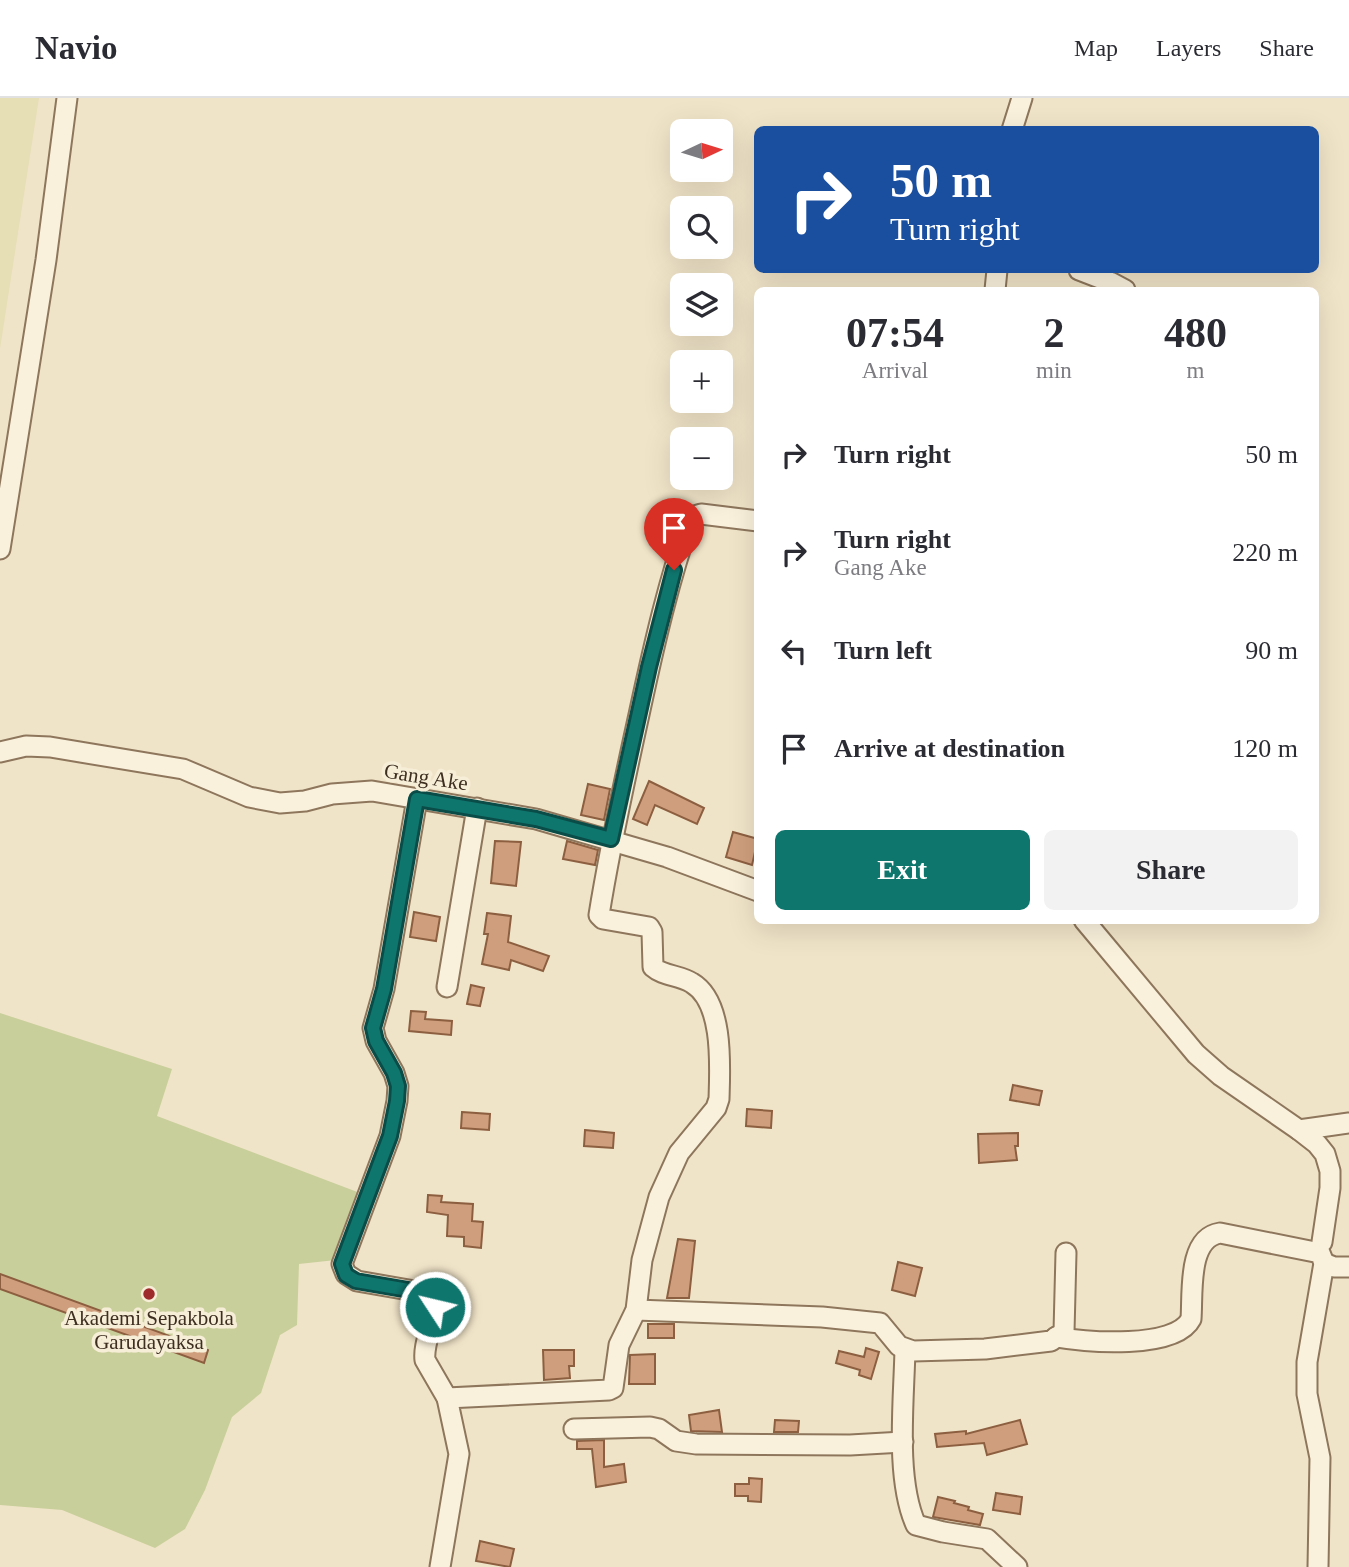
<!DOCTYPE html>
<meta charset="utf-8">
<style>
:root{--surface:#fff;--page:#f2f2f3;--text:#2b2b33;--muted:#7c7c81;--line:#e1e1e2;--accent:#0f766e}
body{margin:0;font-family:Georgia,serif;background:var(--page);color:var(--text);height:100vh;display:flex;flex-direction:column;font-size:26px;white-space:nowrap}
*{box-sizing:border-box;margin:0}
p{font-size:23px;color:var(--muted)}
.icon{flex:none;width:38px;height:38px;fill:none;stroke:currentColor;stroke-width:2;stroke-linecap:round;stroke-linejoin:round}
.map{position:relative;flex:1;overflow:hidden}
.sheet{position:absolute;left:754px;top:189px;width:565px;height:637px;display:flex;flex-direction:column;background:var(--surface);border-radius:10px;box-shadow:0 7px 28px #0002}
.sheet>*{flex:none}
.banner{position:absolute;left:754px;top:28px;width:565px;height:147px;border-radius:10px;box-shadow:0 7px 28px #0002;background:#1a4fa0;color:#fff;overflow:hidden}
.needle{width:46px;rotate:86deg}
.fabs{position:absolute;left:670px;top:21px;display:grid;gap:14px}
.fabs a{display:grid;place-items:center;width:63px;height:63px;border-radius:10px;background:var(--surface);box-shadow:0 7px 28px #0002;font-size:35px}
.pin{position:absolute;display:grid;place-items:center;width:60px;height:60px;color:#fff;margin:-72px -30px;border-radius:50% 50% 50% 0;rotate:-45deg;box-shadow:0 0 7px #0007}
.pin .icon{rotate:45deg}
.me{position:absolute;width:77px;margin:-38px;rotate:305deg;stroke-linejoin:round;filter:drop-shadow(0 0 5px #0008)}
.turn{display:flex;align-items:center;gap:24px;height:147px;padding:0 21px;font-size:32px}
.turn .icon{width:91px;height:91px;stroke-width:2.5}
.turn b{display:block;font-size:49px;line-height:60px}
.eta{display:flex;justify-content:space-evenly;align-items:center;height:119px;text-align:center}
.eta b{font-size:42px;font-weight:600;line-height:49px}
.action{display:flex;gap:14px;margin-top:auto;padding:14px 21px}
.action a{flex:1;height:80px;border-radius:10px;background:var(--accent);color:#fff;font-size:28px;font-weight:600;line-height:80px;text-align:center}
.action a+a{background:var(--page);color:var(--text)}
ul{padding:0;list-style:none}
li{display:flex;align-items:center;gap:21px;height:98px;padding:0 21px}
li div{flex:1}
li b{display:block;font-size:26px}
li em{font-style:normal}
header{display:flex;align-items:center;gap:42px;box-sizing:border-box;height:98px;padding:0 35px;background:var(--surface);border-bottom:2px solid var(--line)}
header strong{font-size:33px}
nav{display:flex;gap:38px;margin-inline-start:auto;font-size:24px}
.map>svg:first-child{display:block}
.farmland{fill:#e6deb5}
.green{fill:#c9cf9b}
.building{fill:#cf9f7d;stroke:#8d5f41;stroke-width:2}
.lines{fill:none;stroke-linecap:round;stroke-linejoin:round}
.minor-casing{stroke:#8d765c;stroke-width:23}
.minor{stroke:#faf1dc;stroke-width:19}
.route-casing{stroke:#0a4d48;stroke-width:18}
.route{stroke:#0f766e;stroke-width:12}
.poi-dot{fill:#9e2a2b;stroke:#f7eed8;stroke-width:2.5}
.labels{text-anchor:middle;stroke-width:7;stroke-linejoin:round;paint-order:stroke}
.street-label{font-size:21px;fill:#3d2e20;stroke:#f7eed8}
.poi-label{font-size:21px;fill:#3d2e20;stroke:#f7eed8}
</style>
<header>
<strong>Navio</strong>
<nav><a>Map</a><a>Layers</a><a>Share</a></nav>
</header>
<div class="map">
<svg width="1349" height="1469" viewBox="0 0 1349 1469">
<rect width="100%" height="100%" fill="#f0e4c8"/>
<polygon class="farmland" points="0,0 39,0 0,251"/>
<polygon class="green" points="0,915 172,971 157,1018 360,1095 336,1162 299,1166 297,1227 280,1237 261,1295 232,1319 205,1392 185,1431 155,1450 62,1412 0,1407"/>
<g class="building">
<polygon points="649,683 704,710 697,726 655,707 647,727 633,721"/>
<polygon points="588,686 610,691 604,722 581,717"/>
<polygon points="733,734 758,741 752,767 726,759"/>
<polygon points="495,743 521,744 516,788 491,785"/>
<polygon points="567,743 598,752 595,767 563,761"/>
<polygon points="414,814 440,819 436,843 410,839"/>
<polygon points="487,815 511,818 508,844 549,858 543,873 511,862 509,872 482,866 488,836 484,836"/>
<polygon points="471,887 484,890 480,908 467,906"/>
<polygon points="411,913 426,914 425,921 452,923 451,937 409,933"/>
<polygon points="1013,987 1042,993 1039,1007 1010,1002"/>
<polygon points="747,1011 772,1013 771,1030 746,1028"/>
<polygon points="462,1014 490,1016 489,1032 461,1030"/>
<polygon points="585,1032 614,1035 613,1050 584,1048"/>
<polygon points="1018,1035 1018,1048 1015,1048 1017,1062 979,1065 978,1036"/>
<polygon points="428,1097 442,1098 441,1104 473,1106 472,1123 483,1124 481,1150 464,1148 464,1139 447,1138 448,1117 427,1114"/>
<polygon points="678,1141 695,1143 689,1200 667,1200"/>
<polygon points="898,1164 922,1170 915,1198 892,1192"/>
<polygon points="0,1176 208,1252 204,1265 0,1191"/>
<rect x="648" y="1226" width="26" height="14"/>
<polygon points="866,1250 879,1254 871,1281 859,1277 860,1272 836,1265 839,1253 864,1259"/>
<polygon points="543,1252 574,1252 574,1268 569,1268 570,1280 544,1282"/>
<polygon points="655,1256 655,1286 629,1286 630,1257"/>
<polygon points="719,1312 722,1334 691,1333 689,1317"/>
<polygon points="775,1322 799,1323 798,1334 774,1334"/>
<polygon points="1020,1322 1027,1346 987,1357 984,1345 937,1349 935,1336 966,1333 966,1336"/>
<polygon points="604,1342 604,1369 624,1366 626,1384 596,1389 592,1351 577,1351 577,1343"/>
<polygon points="749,1380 762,1381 761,1404 748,1403 748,1398 735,1398 735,1386 749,1386"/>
<polygon points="996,1395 1022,1399 1020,1416 993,1412"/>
<polygon points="938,1399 955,1403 954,1405 969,1409 968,1412 983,1416 980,1427 933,1419"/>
<polygon points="480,1443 514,1451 510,1469 476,1463"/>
</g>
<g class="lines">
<g class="minor-casing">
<g id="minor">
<polyline points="1012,32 1022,0"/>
<polyline points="1079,172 1110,184 1125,192"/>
<polyline points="995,192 997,172"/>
<polyline points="0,451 46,162 67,0"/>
<polyline points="0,654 26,648 50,649 183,671 249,699 280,705 305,703 332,696 372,693 536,721 667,759 758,793"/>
<path d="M 417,701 L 384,891 L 373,930 L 376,943 L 394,975 L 398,988 L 397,1003 L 390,1038 L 342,1166 L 346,1176 L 357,1183 L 426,1195 C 445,1210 422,1239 425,1262 L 447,1300"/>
<polyline points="1084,822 1196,956 1221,978 1299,1032 1317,1046 1325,1056 1330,1073 1330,1090 1322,1144"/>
<polyline points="447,889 477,710"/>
<polyline points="1299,1032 1349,1025"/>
<polyline points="1324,1165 1334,1169 1349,1169"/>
<polyline points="636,1212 822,1219 880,1225 899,1248 913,1253 985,1251 1051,1243 1064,1234 1066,1155"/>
<path d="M 1056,1239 C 1086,1244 1175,1252 1191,1221 C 1193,1196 1187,1140 1220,1135 L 1320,1155 L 1324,1165 L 1307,1264 L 1307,1296 L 1320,1360 L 1318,1469"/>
<path d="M 905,1251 C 904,1302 895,1381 916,1427 L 943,1434 L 987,1441 L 1017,1469"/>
<polyline points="574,1331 650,1329 659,1331 676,1343 696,1346 850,1347 903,1344"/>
<path d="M 440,1469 L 459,1356 L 447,1300 L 609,1292 L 613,1290 L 619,1247 L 636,1212 L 642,1162 L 659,1099 L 679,1055 L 716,1010 L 719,1001 C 720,968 724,904 692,885 C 680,877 663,878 653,869 L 652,834 L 649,829 L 603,821 L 599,817 C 610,748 625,680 640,612 C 654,547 669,481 691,419 L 701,416 L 758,423"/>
</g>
</g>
<use href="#minor" class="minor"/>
</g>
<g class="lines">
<g class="route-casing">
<polyline id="route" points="435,1209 432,1199 426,1195 356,1183 346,1177 342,1166 390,1038 397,1003 398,988 394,975 376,943 373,930 384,891 417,701 536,721 611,741 649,569 674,472"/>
</g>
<use href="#route" class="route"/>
</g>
<circle class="poi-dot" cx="149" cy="1196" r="7"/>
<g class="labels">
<g class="street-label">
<text transform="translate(426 679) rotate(9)" y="7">Gang Ake</text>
</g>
<g class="poi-label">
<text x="149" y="1227">Akademi Sepakbola<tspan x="149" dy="24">Garudayaksa</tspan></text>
</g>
</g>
</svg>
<div class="fabs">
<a><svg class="needle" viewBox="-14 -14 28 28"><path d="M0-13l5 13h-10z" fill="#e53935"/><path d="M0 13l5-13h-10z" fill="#7c7c81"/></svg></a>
<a><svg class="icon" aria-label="search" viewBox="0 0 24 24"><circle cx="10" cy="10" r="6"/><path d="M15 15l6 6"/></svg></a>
<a><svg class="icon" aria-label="layers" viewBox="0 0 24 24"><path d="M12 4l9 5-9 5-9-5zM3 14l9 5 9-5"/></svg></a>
<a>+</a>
<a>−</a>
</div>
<div class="pin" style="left:674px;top:472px;background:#d93025"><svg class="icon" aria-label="arrive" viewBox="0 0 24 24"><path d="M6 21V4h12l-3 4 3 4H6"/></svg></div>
<svg class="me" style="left:435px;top:1209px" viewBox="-20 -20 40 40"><circle r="17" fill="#0f766e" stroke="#fff" stroke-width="3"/><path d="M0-11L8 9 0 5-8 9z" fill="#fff"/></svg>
<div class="banner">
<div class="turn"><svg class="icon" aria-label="right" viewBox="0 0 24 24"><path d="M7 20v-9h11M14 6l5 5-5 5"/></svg><div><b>50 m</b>Turn right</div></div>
</div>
<section class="sheet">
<div class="eta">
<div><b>07:54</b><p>Arrival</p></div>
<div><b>2</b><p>min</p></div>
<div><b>480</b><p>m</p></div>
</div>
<ul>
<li><svg class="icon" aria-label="right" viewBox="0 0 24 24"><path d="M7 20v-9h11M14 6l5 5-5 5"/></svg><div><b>Turn right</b></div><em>50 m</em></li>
<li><svg class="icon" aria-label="right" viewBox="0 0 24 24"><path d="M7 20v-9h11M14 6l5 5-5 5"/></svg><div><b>Turn right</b><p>Gang Ake</p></div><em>220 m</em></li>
<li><svg class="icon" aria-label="left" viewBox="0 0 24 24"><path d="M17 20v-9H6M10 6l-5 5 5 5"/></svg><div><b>Turn left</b></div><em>90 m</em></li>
<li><svg class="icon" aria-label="arrive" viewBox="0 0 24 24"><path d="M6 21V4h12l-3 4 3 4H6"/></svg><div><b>Arrive at destination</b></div><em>120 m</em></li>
</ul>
<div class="action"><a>Exit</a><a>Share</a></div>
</section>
</div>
